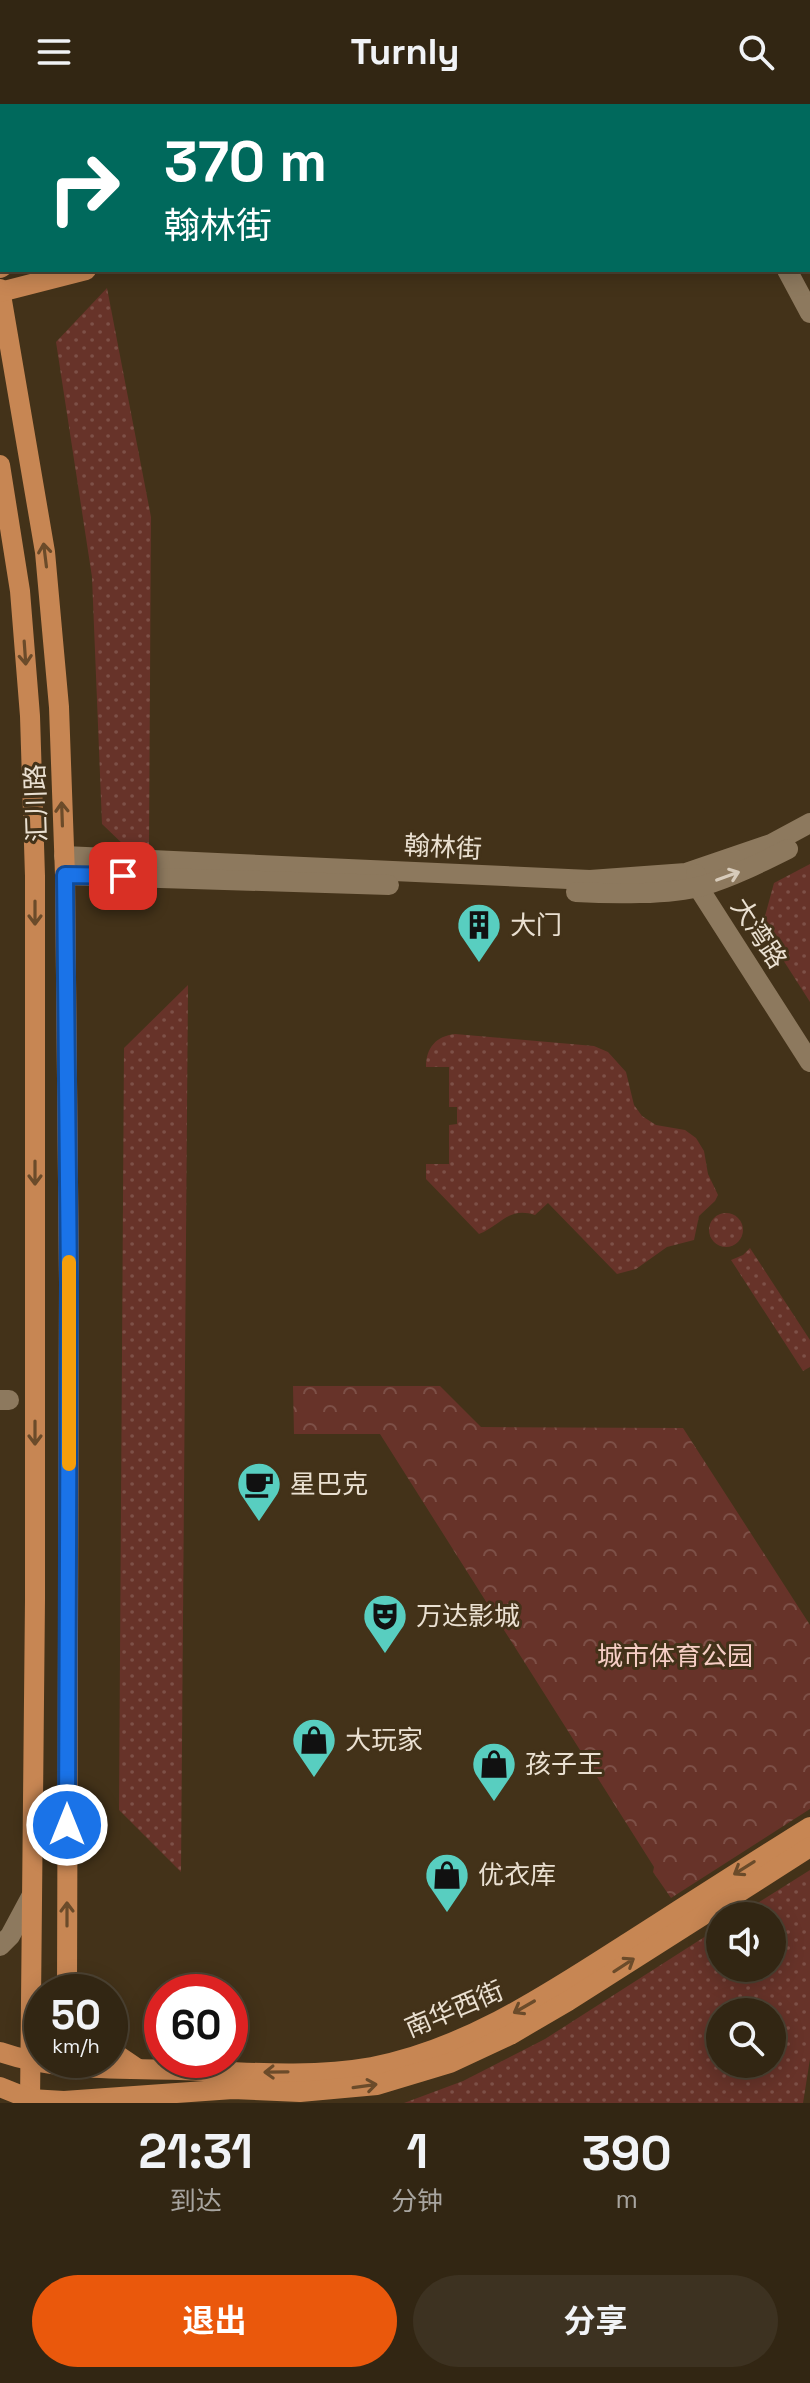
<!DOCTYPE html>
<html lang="zh">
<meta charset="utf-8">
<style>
:root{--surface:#322613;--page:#3d3221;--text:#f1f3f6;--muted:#a8a5a0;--line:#4d4333;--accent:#ea580c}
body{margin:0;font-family:"Space Grotesk","Noto Sans SC",sans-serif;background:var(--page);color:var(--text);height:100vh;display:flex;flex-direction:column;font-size:30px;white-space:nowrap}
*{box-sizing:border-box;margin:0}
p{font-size:26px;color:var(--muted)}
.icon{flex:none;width:44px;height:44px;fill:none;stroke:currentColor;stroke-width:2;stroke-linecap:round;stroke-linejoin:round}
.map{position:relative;height:1999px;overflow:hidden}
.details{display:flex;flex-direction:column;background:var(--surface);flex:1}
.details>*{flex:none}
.banner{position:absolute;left:0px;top:0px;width:810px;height:168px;box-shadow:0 4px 20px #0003,0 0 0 2px var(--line);background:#00695c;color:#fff;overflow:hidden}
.buttons{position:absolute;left:706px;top:1798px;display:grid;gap:16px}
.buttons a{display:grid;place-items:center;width:80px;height:80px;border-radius:50%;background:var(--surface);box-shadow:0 4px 20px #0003,0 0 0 2px var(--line);font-size:40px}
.speed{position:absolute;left:24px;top:1870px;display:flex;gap:16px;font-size:40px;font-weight:700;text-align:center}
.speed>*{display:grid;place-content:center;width:104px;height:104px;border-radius:50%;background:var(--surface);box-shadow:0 4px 20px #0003,0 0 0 2px var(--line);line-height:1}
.speed small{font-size:20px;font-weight:400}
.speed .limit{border:12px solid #d22;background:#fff;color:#111}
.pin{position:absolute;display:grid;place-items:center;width:68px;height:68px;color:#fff;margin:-34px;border-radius:16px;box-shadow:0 4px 12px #0006}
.me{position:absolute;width:88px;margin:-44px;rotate:0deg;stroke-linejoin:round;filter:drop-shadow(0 0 6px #0008)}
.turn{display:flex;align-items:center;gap:28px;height:168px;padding:0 32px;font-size:36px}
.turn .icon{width:104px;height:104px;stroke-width:2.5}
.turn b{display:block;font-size:56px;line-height:68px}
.eta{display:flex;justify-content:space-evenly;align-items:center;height:136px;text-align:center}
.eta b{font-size:48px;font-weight:700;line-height:56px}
.button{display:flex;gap:16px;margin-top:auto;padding:16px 32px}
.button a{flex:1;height:92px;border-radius:48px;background:var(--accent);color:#fff;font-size:32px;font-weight:700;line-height:92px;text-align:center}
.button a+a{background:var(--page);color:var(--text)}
header{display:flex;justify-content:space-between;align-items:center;height:104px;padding:0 32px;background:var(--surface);font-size:36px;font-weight:700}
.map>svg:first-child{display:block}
.grass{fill:url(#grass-dots);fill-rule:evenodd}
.park{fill:url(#park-crowns)}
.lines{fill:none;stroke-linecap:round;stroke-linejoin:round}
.minor{stroke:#8d795e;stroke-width:20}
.major{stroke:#c78653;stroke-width:20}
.oneway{stroke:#6b4b2a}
.oneway2{stroke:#d7cbba}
.route-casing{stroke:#114b97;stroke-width:20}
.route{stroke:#1a73e8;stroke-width:14}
.slow{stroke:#f59e0b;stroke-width:14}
.labels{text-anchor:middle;stroke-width:6;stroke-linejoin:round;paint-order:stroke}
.street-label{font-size:26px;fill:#eae0d1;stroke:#433219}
.poi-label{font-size:26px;fill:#eae0d1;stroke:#433219;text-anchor:start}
.park-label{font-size:26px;fill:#f6cec5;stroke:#433219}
</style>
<header><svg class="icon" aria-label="menu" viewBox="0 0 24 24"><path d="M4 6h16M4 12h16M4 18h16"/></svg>Turnly<svg class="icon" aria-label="search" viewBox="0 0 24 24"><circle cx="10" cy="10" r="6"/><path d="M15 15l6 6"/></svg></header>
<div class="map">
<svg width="810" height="1999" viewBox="0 0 810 1999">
<defs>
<pattern id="grass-dots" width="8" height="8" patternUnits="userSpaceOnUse" patternTransform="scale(2)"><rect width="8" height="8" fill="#673329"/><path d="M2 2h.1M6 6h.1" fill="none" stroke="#7d5047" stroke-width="1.8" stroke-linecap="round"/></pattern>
<pattern id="park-crowns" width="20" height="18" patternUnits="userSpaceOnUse" patternTransform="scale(2)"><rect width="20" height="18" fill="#673329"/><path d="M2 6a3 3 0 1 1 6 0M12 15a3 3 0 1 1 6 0" fill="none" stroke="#7d5047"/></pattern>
</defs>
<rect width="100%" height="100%" fill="#433219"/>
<g class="grass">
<polygon points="107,184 151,413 149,743 127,744 102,720 92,473 56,238"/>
<polygon points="810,760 810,898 762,823 774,779"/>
<polygon points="188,881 181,1768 119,1706 124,944"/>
<path d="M 455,930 L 594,942 L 608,948 L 626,968 L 634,1001 L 642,1012 L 656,1021 L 685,1026 L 696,1034 L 704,1047 L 708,1070 L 718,1091 L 715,1097 L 699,1112 L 694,1136 L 667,1143 L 636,1165 L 617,1170 L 548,1099 L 535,1111 C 509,1102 501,1121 479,1130 L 426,1075 L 426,1060 L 449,1060 L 449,1021 L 457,1020 L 457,1003 L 449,1003 L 449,963 L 426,963 C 426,944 436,932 455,930 Z"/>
<circle cx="726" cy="1126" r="17"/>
<polygon points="750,1144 810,1236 810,1263 803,1267 731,1156 743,1151"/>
<path d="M 810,1766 L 810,1955 L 803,1999 L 404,1999 L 463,1977 L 545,1935 L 720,1823 L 720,1864 L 772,1864 L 772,1812 L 737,1812 ZM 720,1908 L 772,1908 L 772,1960 L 720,1960 Z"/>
</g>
<polygon class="park" points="293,1282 440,1282 481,1323 683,1324 810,1521 810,1705 671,1794 653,1768 654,1763 380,1330 294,1330"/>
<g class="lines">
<g class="minor">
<polyline points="699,0 700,2"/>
<polyline points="787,166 810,209"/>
<polyline points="64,752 590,776 686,769 771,740 810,719"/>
<polyline points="696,770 698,783 810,958"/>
<polyline points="65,771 389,781"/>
<path d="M 576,788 C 610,790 670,791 702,782 C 732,773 760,759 788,745"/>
<polyline points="0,1296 9,1296"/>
<polyline points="0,1842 10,1832 32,1791"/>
</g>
<g class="major">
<polyline points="669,2 677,0"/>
<polyline points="733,2 739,0"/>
<polyline points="0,164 2,163"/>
<polyline points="0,185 45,448 59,603 65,771 69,1179 67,1888"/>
<polyline points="0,188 86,166"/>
<polyline points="0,361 20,487 30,612 35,772 35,1495 30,1999"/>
<polyline points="110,1946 138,1965"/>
<path d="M 0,1948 C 57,1968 119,1964 179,1966 C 242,1968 310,1974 372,1963 C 466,1945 548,1890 626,1840 C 687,1801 749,1761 810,1723"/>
<polyline points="0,1983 30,1995 64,1997 233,1985 300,1988 377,1981 450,1959 510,1931 568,1897 810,1743"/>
</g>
</g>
<defs><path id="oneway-shaft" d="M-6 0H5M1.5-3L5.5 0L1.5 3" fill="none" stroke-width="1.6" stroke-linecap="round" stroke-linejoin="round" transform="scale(2)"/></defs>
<g class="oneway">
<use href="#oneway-shaft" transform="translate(45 451) rotate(-97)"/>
<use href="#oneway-shaft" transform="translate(25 549) rotate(86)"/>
<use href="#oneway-shaft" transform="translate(62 710) rotate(-92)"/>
<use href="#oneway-shaft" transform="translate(35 809) rotate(90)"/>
<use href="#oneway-shaft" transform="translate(35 1069) rotate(90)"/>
<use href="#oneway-shaft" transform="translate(35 1329) rotate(90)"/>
<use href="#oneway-shaft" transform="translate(744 1764) rotate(148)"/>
<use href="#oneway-shaft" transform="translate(67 1810) rotate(-90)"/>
<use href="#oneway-shaft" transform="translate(624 1861) rotate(-33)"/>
<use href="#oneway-shaft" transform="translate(524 1903) rotate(150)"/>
<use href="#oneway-shaft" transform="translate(276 1968) rotate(179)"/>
<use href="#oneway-shaft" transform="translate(365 1982) rotate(-8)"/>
</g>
<use class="oneway2" href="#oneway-shaft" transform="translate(728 772) rotate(-20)"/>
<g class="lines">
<g class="route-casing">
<polyline id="route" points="67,1721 69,1179 65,771 123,772"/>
</g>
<use href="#route" class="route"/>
<polyline class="slow" points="69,1360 69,1158"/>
</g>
<defs>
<g id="building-pin" transform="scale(2.3)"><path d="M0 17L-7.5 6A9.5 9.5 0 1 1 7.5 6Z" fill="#58cec0" stroke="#433219"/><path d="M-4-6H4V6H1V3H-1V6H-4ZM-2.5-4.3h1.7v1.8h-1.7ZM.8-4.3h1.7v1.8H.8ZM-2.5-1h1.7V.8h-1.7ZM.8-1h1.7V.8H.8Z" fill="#111"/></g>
<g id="cafe-pin" transform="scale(2.3)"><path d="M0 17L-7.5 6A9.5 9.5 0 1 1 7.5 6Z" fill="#58cec0" stroke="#433219"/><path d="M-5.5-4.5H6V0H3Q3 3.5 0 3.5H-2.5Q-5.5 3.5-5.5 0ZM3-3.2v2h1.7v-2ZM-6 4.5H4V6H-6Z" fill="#111"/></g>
<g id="theatre-pin" transform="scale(2.3)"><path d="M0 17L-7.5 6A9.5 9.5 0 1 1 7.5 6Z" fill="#58cec0" stroke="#433219"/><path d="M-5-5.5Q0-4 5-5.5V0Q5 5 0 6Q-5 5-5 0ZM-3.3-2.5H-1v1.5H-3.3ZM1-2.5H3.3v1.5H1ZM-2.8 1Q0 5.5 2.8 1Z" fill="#111"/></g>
<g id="shop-pin" transform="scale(2.3)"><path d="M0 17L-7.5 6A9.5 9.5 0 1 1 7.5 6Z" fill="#58cec0" stroke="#433219"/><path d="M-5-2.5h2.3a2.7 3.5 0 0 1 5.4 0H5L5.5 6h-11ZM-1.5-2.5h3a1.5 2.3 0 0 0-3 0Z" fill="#111"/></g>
</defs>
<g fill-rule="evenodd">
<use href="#building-pin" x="479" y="821"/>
<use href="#cafe-pin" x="259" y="1380"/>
<use href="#theatre-pin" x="385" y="1512"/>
<use href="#shop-pin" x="314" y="1636"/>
<use href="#shop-pin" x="494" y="1660"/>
<use href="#shop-pin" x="447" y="1771"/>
</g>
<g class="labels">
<g class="street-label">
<text transform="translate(36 699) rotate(-92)" y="9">汇川路</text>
<text transform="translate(443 743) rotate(3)" y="9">翰林街</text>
<text transform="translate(759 829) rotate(57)" y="9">大湾路</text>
<text transform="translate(454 1905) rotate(-23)" y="9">南华西街</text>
</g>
<g class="poi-label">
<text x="510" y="830">大门</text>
<text x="290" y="1389">星巴克</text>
<text x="416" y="1521">万达影城</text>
<text x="345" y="1645">大玩家</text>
<text x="525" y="1669">孩子王</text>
<text x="478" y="1780">优衣库</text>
</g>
<g class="park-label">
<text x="675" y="1561">城市体育公园</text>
</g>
</g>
</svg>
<div class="buttons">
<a><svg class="icon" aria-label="sound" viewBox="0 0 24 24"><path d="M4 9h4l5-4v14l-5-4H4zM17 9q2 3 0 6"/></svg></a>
<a><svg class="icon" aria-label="search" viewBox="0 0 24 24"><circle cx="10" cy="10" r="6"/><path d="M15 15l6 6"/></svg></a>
</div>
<div class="speed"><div>50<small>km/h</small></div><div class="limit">60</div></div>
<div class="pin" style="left:123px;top:772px;background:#d93025"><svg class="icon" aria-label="arrive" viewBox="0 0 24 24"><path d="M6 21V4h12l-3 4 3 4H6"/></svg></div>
<svg class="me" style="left:67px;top:1721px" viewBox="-20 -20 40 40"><circle r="17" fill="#1a73e8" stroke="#fff" stroke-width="3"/><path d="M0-11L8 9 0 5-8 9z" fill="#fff"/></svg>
<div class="banner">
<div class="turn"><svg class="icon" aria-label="right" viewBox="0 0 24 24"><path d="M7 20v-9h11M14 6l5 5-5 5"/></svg><div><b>370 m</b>翰林街</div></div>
</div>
</div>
<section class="details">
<div class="eta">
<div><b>21:31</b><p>到达</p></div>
<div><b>1</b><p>分钟</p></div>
<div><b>390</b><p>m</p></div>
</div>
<div class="button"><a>退出</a><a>分享</a></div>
</section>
